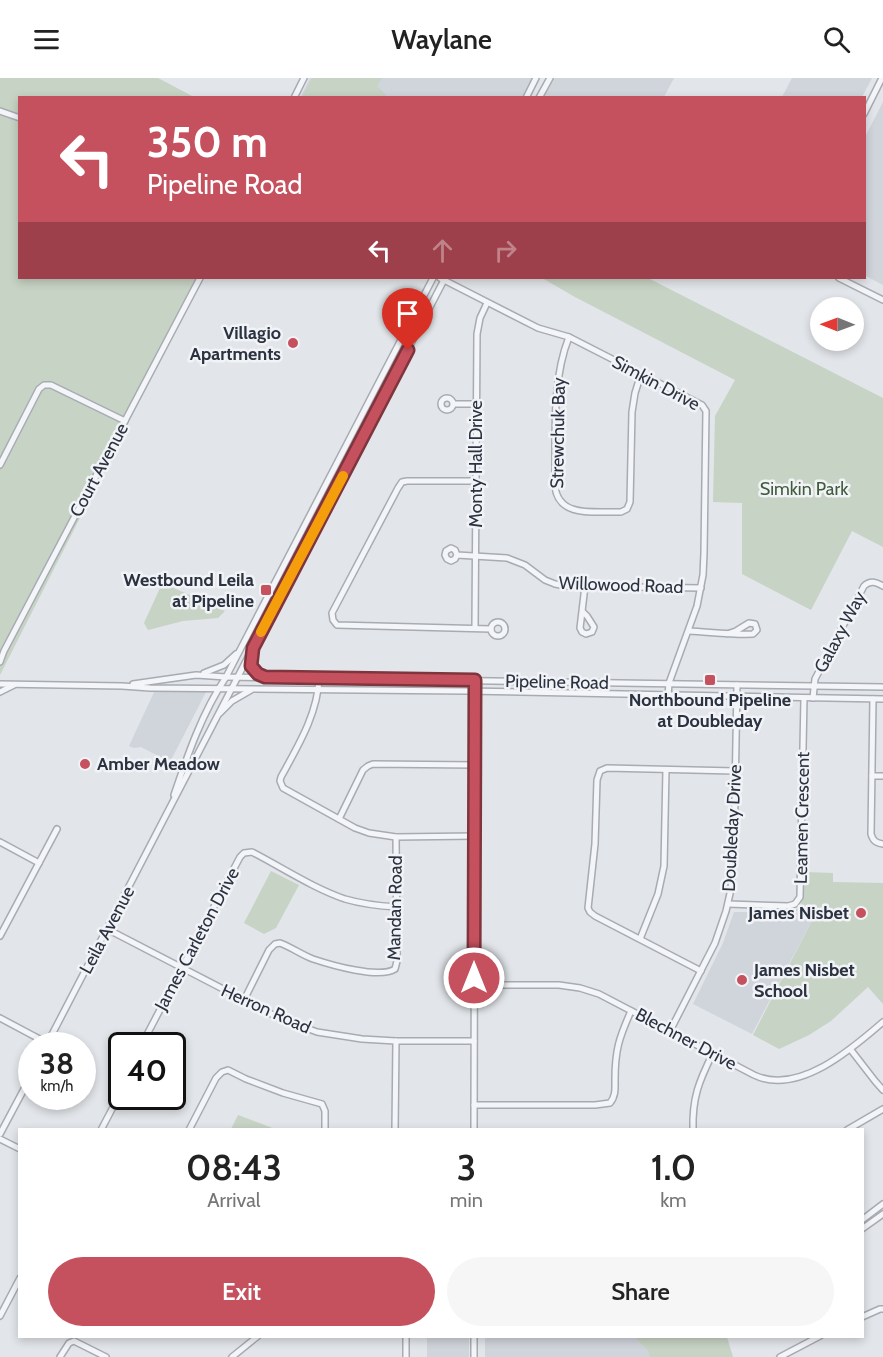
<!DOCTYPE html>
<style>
:root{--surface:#fff;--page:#f6f6f6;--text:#222;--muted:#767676;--accent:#c5515e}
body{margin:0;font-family:Cabin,sans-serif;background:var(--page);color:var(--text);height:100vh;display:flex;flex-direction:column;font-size:22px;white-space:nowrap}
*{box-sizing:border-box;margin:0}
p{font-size:20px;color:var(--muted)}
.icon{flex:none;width:33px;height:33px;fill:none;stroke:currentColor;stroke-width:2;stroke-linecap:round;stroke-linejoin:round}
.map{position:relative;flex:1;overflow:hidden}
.sheet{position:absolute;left:18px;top:1050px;width:846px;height:210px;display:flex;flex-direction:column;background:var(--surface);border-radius:0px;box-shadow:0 3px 9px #0003}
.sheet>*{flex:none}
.hud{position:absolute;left:18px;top:18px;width:848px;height:183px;border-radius:0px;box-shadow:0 3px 9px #0003;background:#c5515e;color:#fff;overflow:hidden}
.needle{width:39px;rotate:271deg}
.tools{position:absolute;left:810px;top:219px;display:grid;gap:12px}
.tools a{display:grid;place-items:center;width:54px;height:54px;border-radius:50%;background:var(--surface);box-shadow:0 3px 9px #0003;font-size:30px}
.speed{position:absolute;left:18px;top:954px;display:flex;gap:12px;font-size:30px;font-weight:700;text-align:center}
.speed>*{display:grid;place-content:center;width:78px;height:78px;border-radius:50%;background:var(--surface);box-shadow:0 3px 9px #0003;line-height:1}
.speed small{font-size:15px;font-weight:400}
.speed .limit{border:3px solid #111;border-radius:9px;background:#fff;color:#111}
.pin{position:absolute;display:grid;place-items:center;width:51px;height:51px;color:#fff;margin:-62px -26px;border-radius:50% 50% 50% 0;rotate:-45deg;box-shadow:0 0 6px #0007}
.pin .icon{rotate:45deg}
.me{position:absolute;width:66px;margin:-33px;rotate:0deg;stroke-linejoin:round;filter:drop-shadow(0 0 4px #0008)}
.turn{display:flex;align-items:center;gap:21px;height:126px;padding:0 30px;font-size:27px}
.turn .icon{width:78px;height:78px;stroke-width:2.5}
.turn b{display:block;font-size:42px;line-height:51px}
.lanes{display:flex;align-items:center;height:57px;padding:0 30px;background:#0003;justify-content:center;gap:30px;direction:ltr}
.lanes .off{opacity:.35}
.eta{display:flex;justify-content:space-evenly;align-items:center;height:102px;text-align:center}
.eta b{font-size:36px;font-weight:600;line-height:42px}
.cta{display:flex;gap:12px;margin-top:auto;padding:12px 30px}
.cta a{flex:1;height:69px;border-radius:36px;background:var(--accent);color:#fff;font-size:24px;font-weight:600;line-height:69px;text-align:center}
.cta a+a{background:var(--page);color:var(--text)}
header{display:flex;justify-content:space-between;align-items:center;height:78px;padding:0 30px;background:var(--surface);font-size:27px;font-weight:600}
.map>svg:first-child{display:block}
.built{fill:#d0d4db}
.green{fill:#c7d3c4}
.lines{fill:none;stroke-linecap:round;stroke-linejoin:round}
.minor-casing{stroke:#a7acb3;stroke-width:8}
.minor{stroke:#f4f5f8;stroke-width:5}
.route-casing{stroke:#80353d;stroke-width:15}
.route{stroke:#c5515e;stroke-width:10}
.slow{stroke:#f59e0b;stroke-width:10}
.poi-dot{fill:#c5515e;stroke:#f1f3f7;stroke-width:2}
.labels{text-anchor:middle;stroke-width:5;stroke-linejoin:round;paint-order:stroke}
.poi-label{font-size:18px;font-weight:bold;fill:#2b3240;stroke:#f1f3f7;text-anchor:end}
.street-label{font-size:18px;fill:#2b3240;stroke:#f1f3f7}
.park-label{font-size:18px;fill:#3f5b3a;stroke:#f1f3f7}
</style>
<header><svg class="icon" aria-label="menu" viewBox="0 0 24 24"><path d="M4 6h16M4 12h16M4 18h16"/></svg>Waylane<svg class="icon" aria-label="search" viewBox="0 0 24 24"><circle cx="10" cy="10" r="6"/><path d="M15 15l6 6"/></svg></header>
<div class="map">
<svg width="883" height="1279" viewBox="0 0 883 1279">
<rect width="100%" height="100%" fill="#e2e5e9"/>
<g class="built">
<polygon points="310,0 534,0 524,19 300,20"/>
<polygon points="555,0 674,0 664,19 544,19"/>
<polygon points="792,0 872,0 862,19 782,19"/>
<polygon points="883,24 883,207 864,197 864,61"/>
<polygon points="155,612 201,612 206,614 170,684 141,669 134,670 129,668"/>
<polygon points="734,834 816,835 752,956 693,926 723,865"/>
<rect x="427" y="1259" width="42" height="20"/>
<polygon points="485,1259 634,1259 654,1279 485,1279"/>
</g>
<g class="green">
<polygon points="0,0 158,0 194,19 20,20 20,200 202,200 0,597"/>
<polygon points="312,0 382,0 377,8 386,17 385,20 302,19"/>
<polygon points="542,200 648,200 883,320 883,469 852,453 811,532 742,496 742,425 713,424 715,338 735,302 575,219"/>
<polygon points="167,507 225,533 218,540 183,543 148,552 144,545 160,510"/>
<polygon points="271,793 299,807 276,850 264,856 244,845"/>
<path d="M 804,794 L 833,795 L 833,804 L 883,805 L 883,926 L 868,909 L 831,943 L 809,957 L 779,971 L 753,957 L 816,835 L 794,833 C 807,826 803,808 804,794 Z"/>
<polygon points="238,1037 275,1051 231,1051"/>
<polygon points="634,1259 727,1259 733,1279 650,1279 648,1273"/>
</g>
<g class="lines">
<g class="minor-casing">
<g id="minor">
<polyline points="294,20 304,0"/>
<polyline points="526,20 536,0"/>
<polyline points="539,20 550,0"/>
<polyline points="0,33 20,40"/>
<polyline points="864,36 882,0"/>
<polyline points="440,200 538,250 569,259 702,327 706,333 704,475 703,497 697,528 669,605 668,618"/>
<polyline points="839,200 883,222"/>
<path d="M 569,259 C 551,304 556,360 555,408 C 558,441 597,433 621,434 L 627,431 L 630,424 L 632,334 L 635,315 L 641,296"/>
<circle cx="447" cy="326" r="6"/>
<polyline points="454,326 477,326"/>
<polyline points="0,387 39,311 44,307 51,307 125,343"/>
<polyline points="476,403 407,403 402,404 398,410 332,535 333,542 337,547 491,551"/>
<polyline points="457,477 455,472 451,470 446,473 445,477 447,481 451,483 455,481 457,477 507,480 525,487 545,502 555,506 566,508 701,510"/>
<polyline points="583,534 587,538 594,549 592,554 586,556 582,554 580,550 585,508"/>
<circle cx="498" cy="551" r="7"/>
<polyline points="475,550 477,256 480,240 487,225"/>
<path d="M 689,553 C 710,554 732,557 753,556 L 757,552 L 755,546 L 749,545 L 736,553 L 727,556"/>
<path d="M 252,575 C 251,584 251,592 261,597"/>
<polyline points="0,584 4,573 200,200"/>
<polyline points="204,595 224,587 236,576"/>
<path d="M 319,600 C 318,635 298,668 281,699 L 280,703 L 283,710 L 355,750 L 369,755 L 396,759 L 475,758"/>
<polyline points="0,606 122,608 150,610 465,613 883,621"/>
<polyline points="133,606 196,597 226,599 883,609"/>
<polyline points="0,614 14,607"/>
<path d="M 813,620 L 815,601 L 864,508 C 870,502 876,504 883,508"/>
<path d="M 873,621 L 871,756 C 873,763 876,765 883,766"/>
<polyline points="220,635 232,623 251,612"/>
<polyline points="872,698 883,698"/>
<path d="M 174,717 C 188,676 202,635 226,599 L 433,200"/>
<polyline points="339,741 363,692 368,688 373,686 475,687"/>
<polyline points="0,764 39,785"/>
<polyline points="728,826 788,828 795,826 800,819 804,620"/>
<polyline points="107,851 279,940 317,954 362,961 396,963 474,963"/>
<polyline points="0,858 57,751"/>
<polyline points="640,861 658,816 664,788 666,692"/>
<polyline points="701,893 595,838 590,834 588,830 595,766 597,702 600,693 607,690 735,693"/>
<path d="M 474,907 L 559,907 L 580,910 L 599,916 L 754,997 C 798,1018 852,971 883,944"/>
<path d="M 244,922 L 269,872 L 275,866 L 280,865 C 291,869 302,877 313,881 C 331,887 379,901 395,891 L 397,883 L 396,759"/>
<polyline points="0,940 47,965"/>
<polyline points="670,953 715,865 726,833 731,811 734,774 737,607"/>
<polyline points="46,968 445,200"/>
<path d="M 141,968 L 240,779 L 244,775 L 252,774 C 283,790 313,810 345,821 C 362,826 380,828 397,829"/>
<polyline points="851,972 875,1003 883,1012"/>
<path d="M 474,1027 L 595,1027 L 610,1025 C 616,1018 615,1010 615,1002 C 615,972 619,960 631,933"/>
<polyline points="101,1052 122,1012"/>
<polyline points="189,1052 216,1000 222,994 228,992 246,1001 283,1015 322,1026 325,1033 325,1052"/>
<polyline points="395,1052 396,963"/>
<polyline points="474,1052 475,602"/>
<path d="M 693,1052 C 692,1020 699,1003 713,975"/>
<polyline points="847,1052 883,1031"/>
<polyline points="0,1056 32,996"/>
<polyline points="0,1061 20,1071"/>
<polyline points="862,1142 883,1126"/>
<polyline points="862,1151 883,1136"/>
<polyline points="0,1238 20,1200"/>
<polyline points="862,1239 880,1231 883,1231"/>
<polyline points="60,1279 69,1265 74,1263 106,1279"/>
<polyline points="232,1279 258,1258"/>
<polyline points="406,1279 406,1258"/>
<polyline points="474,1279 474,1258"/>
<polyline points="780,1279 820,1258"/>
</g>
</g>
<use href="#minor" class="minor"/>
</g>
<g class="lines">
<g class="route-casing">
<polyline id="route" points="408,272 253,570 251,588 258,596 265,599 475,602 474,900"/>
</g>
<use href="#route" class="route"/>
<polyline class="slow" points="261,554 343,398"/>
</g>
<g class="poi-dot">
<circle cx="293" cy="265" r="6"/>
<rect x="260" y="506" width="12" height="12" rx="3"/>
<rect x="704" y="596" width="12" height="12" rx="3"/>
<circle cx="85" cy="686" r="6"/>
<circle cx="861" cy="835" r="6"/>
<circle cx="742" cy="902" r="6"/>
</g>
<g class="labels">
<g class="poi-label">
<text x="281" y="261">Villagio<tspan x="281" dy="21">Apartments</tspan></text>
<text x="254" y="508">Westbound Leila<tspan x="254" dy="21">at Pipeline</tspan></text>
<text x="710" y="628" text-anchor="middle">Northbound Pipeline<tspan x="710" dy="21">at Doubleday</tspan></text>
<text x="97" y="692" text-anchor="start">Amber Meadow</text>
<text x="849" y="841">James Nisbet</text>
<text x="754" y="898" text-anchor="start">James Nisbet<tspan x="754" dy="21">School</tspan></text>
</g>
<g class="street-label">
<text transform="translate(656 305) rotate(28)" y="6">Simkin Drive</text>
<text transform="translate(558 355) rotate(-89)" y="6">Strewchuk Bay</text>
<text transform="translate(476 386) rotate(-90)" y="6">Monty Hall Drive</text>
<text transform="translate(99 392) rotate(-62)" y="6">Court Avenue</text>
<text transform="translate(621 507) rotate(2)" y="6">Willowood Road</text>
<text transform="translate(840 554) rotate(-62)" y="6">Galaxy Way</text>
<text transform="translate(557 604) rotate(1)" y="6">Pipeline Road</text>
<text transform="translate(802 740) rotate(-89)" y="6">Leamen Crescent</text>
<text transform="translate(732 750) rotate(-87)" y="6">Doubleday Drive</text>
<text transform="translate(395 830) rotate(-89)" y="6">Mandan Road</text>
<text transform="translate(107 852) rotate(-62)" y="6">Leila Avenue</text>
<text transform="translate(197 861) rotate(-62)" y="6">James Carleton Drive</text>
<text transform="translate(266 931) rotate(24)" y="6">Herron Road</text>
<text transform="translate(686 961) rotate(28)" y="6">Blechner Drive</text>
</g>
<g class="park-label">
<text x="804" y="417">Simkin Park</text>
</g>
</g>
</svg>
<div class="tools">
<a><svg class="needle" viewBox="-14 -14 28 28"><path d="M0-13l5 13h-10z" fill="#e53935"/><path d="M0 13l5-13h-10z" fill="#767676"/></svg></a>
</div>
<div class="speed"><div>38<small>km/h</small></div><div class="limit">40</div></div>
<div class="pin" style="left:408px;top:272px;background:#d93025"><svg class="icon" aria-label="arrive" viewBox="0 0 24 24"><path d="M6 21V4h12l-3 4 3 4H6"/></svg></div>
<svg class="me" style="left:474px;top:900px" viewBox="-20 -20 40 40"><circle r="17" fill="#c5515e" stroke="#fff" stroke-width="3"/><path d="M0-11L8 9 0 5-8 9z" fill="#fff"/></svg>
<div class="hud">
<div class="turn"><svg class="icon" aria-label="left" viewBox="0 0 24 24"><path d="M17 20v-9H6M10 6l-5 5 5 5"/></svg><div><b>350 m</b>Pipeline Road</div></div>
<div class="lanes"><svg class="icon" aria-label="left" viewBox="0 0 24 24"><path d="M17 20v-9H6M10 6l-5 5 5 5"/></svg><svg class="icon off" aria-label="ahead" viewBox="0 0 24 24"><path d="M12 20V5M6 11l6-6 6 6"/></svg><svg class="icon off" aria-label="right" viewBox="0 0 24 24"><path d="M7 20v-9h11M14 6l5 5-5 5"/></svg></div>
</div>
<section class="sheet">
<div class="eta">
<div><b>08:43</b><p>Arrival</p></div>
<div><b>3</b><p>min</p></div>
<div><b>1.0</b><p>km</p></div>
</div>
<div class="cta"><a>Exit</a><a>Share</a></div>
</section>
</div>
